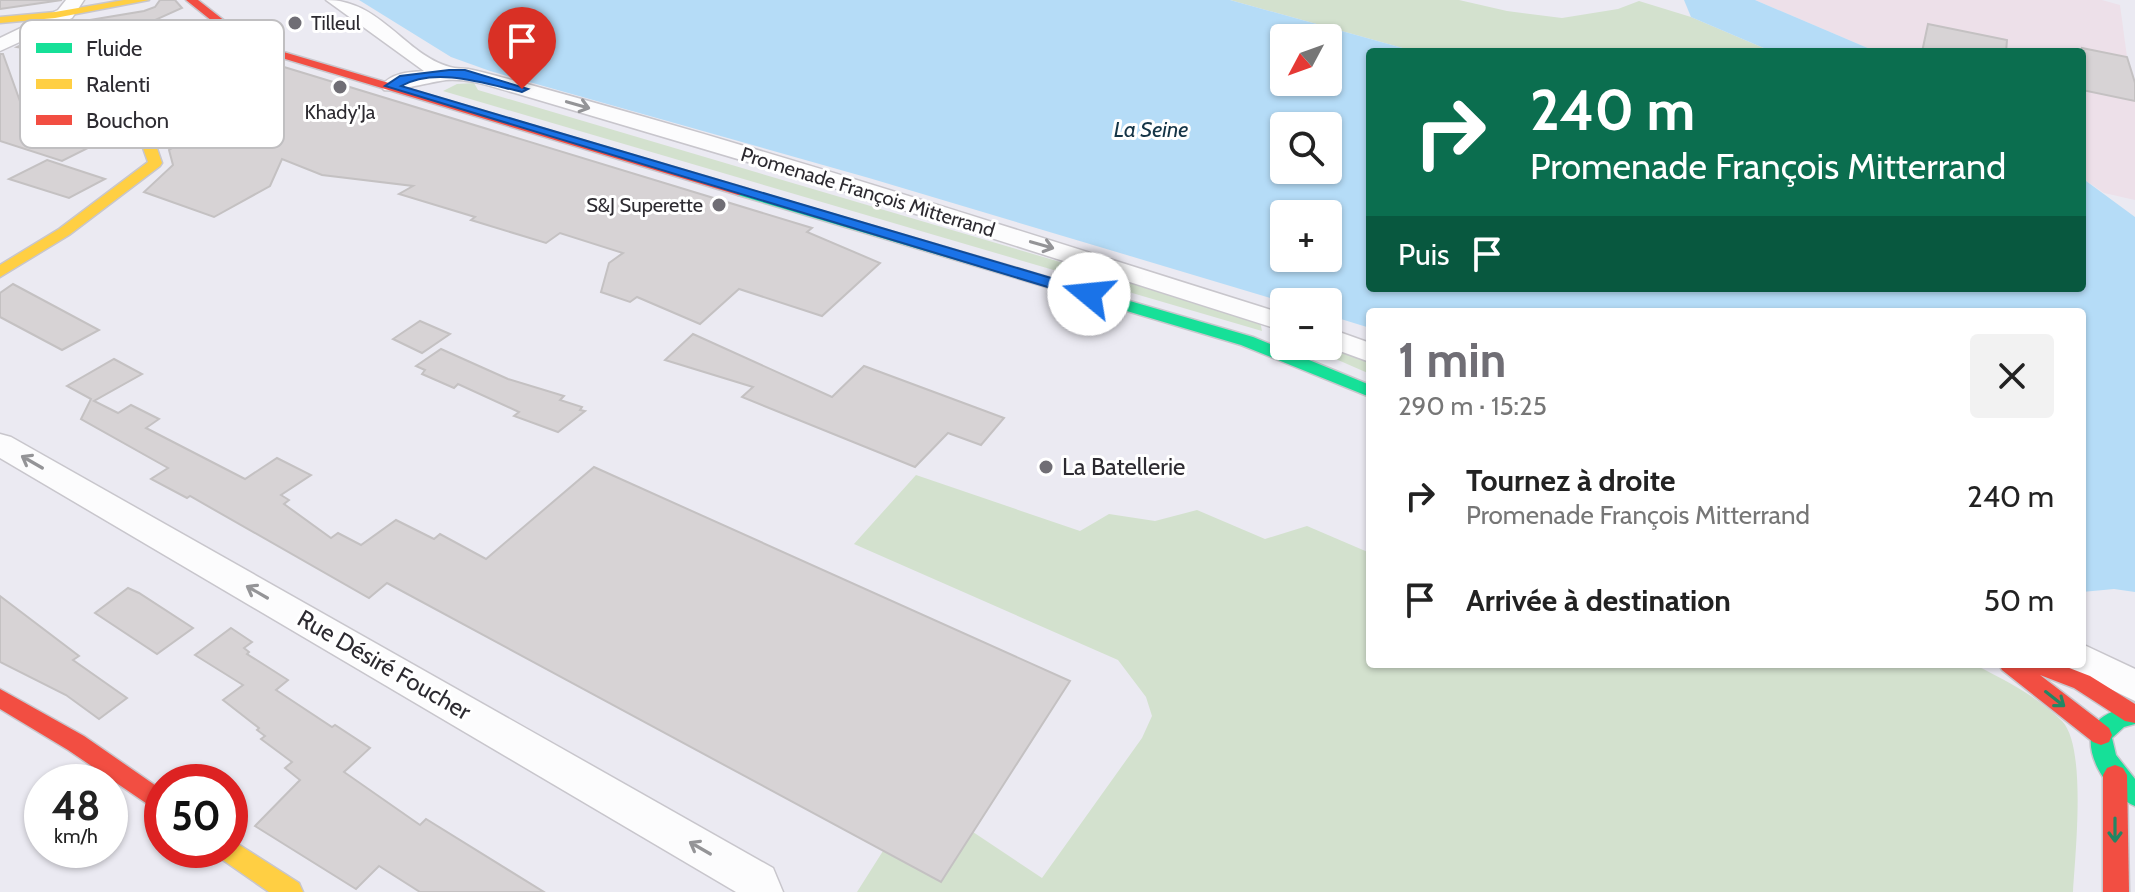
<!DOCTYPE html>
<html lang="fr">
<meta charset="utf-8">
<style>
:root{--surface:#fff;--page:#f2f2f2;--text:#222;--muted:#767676;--accent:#706e75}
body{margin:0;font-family:Cabin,sans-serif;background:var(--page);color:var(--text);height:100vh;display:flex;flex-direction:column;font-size:30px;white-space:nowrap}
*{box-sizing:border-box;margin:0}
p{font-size:26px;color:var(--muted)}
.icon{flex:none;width:44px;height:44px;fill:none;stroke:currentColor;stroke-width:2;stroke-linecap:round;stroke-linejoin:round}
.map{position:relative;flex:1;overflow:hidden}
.drawer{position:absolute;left:1366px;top:308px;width:720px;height:360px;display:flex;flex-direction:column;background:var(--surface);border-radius:8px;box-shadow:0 2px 6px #0004}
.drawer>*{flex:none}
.banner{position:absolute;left:1366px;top:48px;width:720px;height:244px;border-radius:8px;box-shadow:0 2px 6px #0004;background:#0b6e4f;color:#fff;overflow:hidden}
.needle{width:52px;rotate:229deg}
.tools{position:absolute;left:1270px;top:24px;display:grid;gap:16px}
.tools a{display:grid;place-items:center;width:72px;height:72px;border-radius:8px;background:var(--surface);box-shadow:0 2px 6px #0004;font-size:40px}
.speed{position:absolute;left:24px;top:764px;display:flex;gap:16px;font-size:40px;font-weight:700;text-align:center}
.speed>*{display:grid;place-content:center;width:104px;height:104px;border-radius:50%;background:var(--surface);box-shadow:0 2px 6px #0004;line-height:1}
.speed small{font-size:20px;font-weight:400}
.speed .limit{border:12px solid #d22;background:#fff;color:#111}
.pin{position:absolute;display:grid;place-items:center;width:68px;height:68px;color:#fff;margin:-82px -34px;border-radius:50% 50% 50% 0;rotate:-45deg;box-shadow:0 0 8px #0007}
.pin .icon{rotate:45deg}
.me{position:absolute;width:88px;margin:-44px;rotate:287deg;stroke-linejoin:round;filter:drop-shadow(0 0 6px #0008)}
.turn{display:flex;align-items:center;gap:28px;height:168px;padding:0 32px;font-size:36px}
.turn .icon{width:104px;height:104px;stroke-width:2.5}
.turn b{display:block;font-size:56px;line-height:68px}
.then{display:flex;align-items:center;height:76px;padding:0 32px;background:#0003;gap:16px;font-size:30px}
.round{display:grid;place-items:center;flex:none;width:84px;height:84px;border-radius:8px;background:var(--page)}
.head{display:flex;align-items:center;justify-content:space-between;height:136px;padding:0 32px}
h1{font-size:48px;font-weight:700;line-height:60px;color:var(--accent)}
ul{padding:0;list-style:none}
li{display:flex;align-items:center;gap:24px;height:104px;padding:0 32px}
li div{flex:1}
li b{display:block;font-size:30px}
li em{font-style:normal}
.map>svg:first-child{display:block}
.industrial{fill:#ede0e9}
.green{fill:#d3e1ce}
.water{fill:#b5dcf7;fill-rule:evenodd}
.building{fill:#d7d3d5;stroke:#c4c1c2;stroke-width:2}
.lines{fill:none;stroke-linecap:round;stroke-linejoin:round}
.street-casing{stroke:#c8c6cc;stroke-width:3}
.fast-casing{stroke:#c8c6cc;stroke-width:3}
.slow-casing{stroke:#c8c6cc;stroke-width:3}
.jam-casing{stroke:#c8c6cc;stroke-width:3}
.street{fill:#fcfcfd;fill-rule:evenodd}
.fast{fill:#16e098;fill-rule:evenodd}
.slow{fill:#ffcf43;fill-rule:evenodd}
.jam{fill:#f24e42;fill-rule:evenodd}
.oneway{stroke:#949497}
.oneway2{stroke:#228664}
.route{fill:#1a73e8;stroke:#114b97;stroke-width:2}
.poi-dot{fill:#706e75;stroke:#fff;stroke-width:3}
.labels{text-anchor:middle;stroke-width:6;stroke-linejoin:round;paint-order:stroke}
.far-poi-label{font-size:20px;fill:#2d2b31;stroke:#fff;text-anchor:start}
.far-street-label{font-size:20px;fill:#2d2b31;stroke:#fff}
.far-water-label{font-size:22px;font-style:italic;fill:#153547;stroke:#fff}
.poi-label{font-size:24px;fill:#2d2b31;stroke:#fff;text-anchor:start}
.street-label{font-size:24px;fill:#2d2b31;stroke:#fff}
.key{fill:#fff;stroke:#c0bfc1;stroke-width:2}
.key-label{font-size:22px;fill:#2d2b31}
</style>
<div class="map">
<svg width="2135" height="892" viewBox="0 0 2135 892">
<rect width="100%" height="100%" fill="#ebeaf2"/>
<polygon class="industrial" points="1755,0 2102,0 2120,5 2127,57 2135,83 2135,200 2104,193 2082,178 2082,52 1877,52"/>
<g class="green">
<polygon points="1230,0 1459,0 1507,11 1562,18 1618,9 1639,1 1691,17 1773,52 1417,52"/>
<polygon points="474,83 478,90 1260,321 1262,331 443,91 457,84"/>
<polygon points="1306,346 1326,346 1370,363 1370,374"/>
<path d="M 916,475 L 1080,531 L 1109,514 L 1155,521 L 1197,510 L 1265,539 L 1307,526 L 1370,553 L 1370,664 L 1974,664 C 2004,680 2039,697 2062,721 C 2087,747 2075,855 2073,892 L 857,892 L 883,851 L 941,882 L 973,832 L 1042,878 L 1142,738 L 1152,716 L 1146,697 L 1118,660 L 854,544 Z"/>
</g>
<g class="water">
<path d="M 359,0 L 1230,0 L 1417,52 L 1370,52 L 1370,288 L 2082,288 L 2082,178 L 2135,217 L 2135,592 L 2114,589 L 2082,592 L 2082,312 L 1370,312 L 1370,328 L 1328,315 L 1328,302 L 1284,302 L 869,178 L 490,71 L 451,57 ZM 1284,38 L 1328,38 L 1328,82 L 1284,82 ZM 1284,126 L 1328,126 L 1328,170 L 1284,170 ZM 1284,214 L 1328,214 L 1328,258 L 1284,258 Z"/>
<polygon points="1684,0 1755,0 1877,52 1773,52 1691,17"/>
</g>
<g class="building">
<polygon points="0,0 62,0 0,9"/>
<polygon points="160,0 175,0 182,8 73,57 17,47 66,24 144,11 155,7"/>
<polygon points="1928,24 2007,40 2006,52 1922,52"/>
<polygon points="2082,48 2127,57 2135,83 2135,101 2082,90"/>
<polygon points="0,54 3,54 21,104 179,61 209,78 150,109 36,124 98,143 62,161 0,141"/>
<polygon points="284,67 812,228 807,232 880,263 822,316 739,289 700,324 637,297 630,302 601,292 609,263 623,253 560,233 546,243 471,220 475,217 399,194 413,186 322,175 282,159 270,186 214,217 144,192 173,165 169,150 219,121 193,116"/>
<polygon points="47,160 105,179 69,198 9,179"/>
<polygon points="13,284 99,330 62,350 0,317 0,293"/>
<polygon points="420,321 450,334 422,353 393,339"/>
<polygon points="693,334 832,397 864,366 1004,418 981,445 948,433 915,467 742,397 753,387 665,360"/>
<polygon points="441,349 508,379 564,396 560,400 582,407 580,410 585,411 558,432 514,416 519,412 458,384 454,388 422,374 425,370 416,366"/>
<polygon points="114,359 142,374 94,401 118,413 131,405 159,419 146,428 245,479 277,458 311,475 281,495 289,500 284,504 331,538 338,533 361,545 396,520 434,539 440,534 486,559 594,467 1070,681 941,882 387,583 369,598 190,496 187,498 151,479 168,468 81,419 91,399 67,386"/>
<polygon points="128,588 139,593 193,628 157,654 95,613"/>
<polygon points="0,596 79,656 73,660 127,698 99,719 66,695 0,662"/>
<polygon points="231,628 252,642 244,648 249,652 247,654 288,680 276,690 332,727 335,725 370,748 344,772 420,825 426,819 544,892 420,892 379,866 356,889 255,826 300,780 285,768 292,762 261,739 265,736 257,730 259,728 223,700 243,685 195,655"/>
</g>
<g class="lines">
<g class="street-casing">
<g id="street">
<polygon points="66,0 84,0 72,18 0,51 0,38 58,10"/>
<path d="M 326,0 C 381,0 405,55 450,67 C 456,69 462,68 468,69 C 488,73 507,79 527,84 C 781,153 1032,235 1284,314 L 1284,331 L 815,182 L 515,93 C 492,87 469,78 446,80 C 431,82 392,92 384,90 L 381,86 C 392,73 408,72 424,71 Z"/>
<polygon points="1328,328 1370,343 1370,362 1326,346"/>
<polygon points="0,434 11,437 773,868 783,892 736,892 0,458"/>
<polygon points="2082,644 2135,669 2135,701 2069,669 2067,664 2082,664"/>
</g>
</g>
<g class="fast-casing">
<g id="fast">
<polygon points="743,188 1253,337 1370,385 1370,397 1241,345 738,195 736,192"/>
<path d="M 2135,704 L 2135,724 L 2124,727 L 2112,738 L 2116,755 L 2135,779 L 2135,806 C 2108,795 2074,744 2100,719 C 2110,711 2123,708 2135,704 Z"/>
</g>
</g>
<g class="slow-casing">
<g id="slow">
<polygon points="124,0 149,0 55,18 0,23 0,17 55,12"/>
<polygon points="279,51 289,54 156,125 152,134 162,163 160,166 69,235 0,277 0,265 59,229 148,162 138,134 146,120"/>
<polygon points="230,839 299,883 303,892 269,892 220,858 217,850 230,850"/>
</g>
</g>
<g class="jam-casing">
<g id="jam">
<polygon points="186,0 198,0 235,29 270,48 748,189 750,192 748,195 738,195 262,52 227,33"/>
<polygon points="1999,664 2059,664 2090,676 2135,704 2135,723 2125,721 2074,688 2040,675 2109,728 2112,735 2109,742 2101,745 2093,742 2002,670"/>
<polygon points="0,689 84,736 162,790 162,814 68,750 0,709"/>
<polygon points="2115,765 2123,768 2127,775 2129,892 2103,892 2103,775 2107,768"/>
</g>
</g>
<use href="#street" class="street"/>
<use href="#fast" class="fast"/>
<use href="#slow" class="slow"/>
<use href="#jam" class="jam"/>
</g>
<defs><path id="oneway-shaft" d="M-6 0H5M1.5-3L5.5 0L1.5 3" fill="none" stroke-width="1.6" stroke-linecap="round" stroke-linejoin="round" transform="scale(2)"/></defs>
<g class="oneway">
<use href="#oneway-shaft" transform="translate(578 105) rotate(16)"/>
<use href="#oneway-shaft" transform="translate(1042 245) rotate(16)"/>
<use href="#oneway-shaft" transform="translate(32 462) rotate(-150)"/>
<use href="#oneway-shaft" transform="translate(257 592) rotate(-150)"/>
<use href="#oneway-shaft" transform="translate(700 848) rotate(-150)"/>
</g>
<g class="oneway2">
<use href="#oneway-shaft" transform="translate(2055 699) rotate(38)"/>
<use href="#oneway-shaft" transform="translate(2115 830) rotate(90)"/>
</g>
<path class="route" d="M 449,70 L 465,70 L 528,89 L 522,92 C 487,84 436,66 401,86 L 1095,291 L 1097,294 L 1095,298 L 1084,298 L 385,86 L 400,76 Z"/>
<g class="poi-dot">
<circle cx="295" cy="23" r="8"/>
<circle cx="340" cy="87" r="8"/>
<circle cx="719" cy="205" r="8"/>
<circle cx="1046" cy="467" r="8"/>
</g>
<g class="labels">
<g class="far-poi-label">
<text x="311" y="30">Tilleul</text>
<text x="340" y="119" text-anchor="middle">Khady'Ja</text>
<text x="703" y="212" text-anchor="end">S&amp;J Superette</text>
</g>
<g class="far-street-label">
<text transform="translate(868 192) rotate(17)" y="7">Promenade François Mitterrand</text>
</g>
<g class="far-water-label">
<text x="1151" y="137">La Seine</text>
</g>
<g class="poi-label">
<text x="1062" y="475">La Batellerie</text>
</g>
<g class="street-label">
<text transform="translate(384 665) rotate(30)" y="8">Rue Désiré Foucher</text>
</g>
</g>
<rect x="20" y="20" width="264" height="128" rx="12" class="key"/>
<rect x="36" y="43" width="36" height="10" fill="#16e098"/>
<rect x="36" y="79" width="36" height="10" fill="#ffcf43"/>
<rect x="36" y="115" width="36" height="10" fill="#f24e42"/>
<g class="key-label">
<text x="86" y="56">Fluide</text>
<text x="86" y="92">Ralenti</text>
<text x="86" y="128">Bouchon</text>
</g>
</svg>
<div class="tools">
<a><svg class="needle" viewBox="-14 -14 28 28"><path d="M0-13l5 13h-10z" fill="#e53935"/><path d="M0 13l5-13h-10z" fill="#767676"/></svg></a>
<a><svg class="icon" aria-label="search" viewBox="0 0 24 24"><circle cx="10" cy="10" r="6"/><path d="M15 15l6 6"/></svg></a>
<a>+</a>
<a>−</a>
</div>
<div class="speed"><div>48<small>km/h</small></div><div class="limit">50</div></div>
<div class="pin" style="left:522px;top:89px;background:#d93025"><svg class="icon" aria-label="arrive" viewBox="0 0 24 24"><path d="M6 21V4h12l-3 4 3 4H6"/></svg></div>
<svg class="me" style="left:1089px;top:294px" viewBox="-20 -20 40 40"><circle r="19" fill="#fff"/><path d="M0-13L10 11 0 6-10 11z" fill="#1a73e8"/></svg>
<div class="banner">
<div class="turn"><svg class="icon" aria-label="right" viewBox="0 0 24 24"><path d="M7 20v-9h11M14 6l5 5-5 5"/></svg><div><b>240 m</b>Promenade François Mitterrand</div></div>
<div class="then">Puis<svg class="icon" aria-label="arrive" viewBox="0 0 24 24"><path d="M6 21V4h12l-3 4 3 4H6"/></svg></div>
</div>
<section class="drawer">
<div class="head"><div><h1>1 min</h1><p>290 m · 15:25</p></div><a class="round"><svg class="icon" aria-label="close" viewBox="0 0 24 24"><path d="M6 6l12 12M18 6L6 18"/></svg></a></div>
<ul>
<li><svg class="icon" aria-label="right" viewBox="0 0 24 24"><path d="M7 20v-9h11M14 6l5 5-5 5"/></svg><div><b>Tournez à droite</b><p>Promenade François Mitterrand</p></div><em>240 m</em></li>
<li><svg class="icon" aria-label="arrive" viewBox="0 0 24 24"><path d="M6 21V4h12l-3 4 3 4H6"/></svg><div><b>Arrivée à destination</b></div><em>50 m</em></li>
</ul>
</section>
</div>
